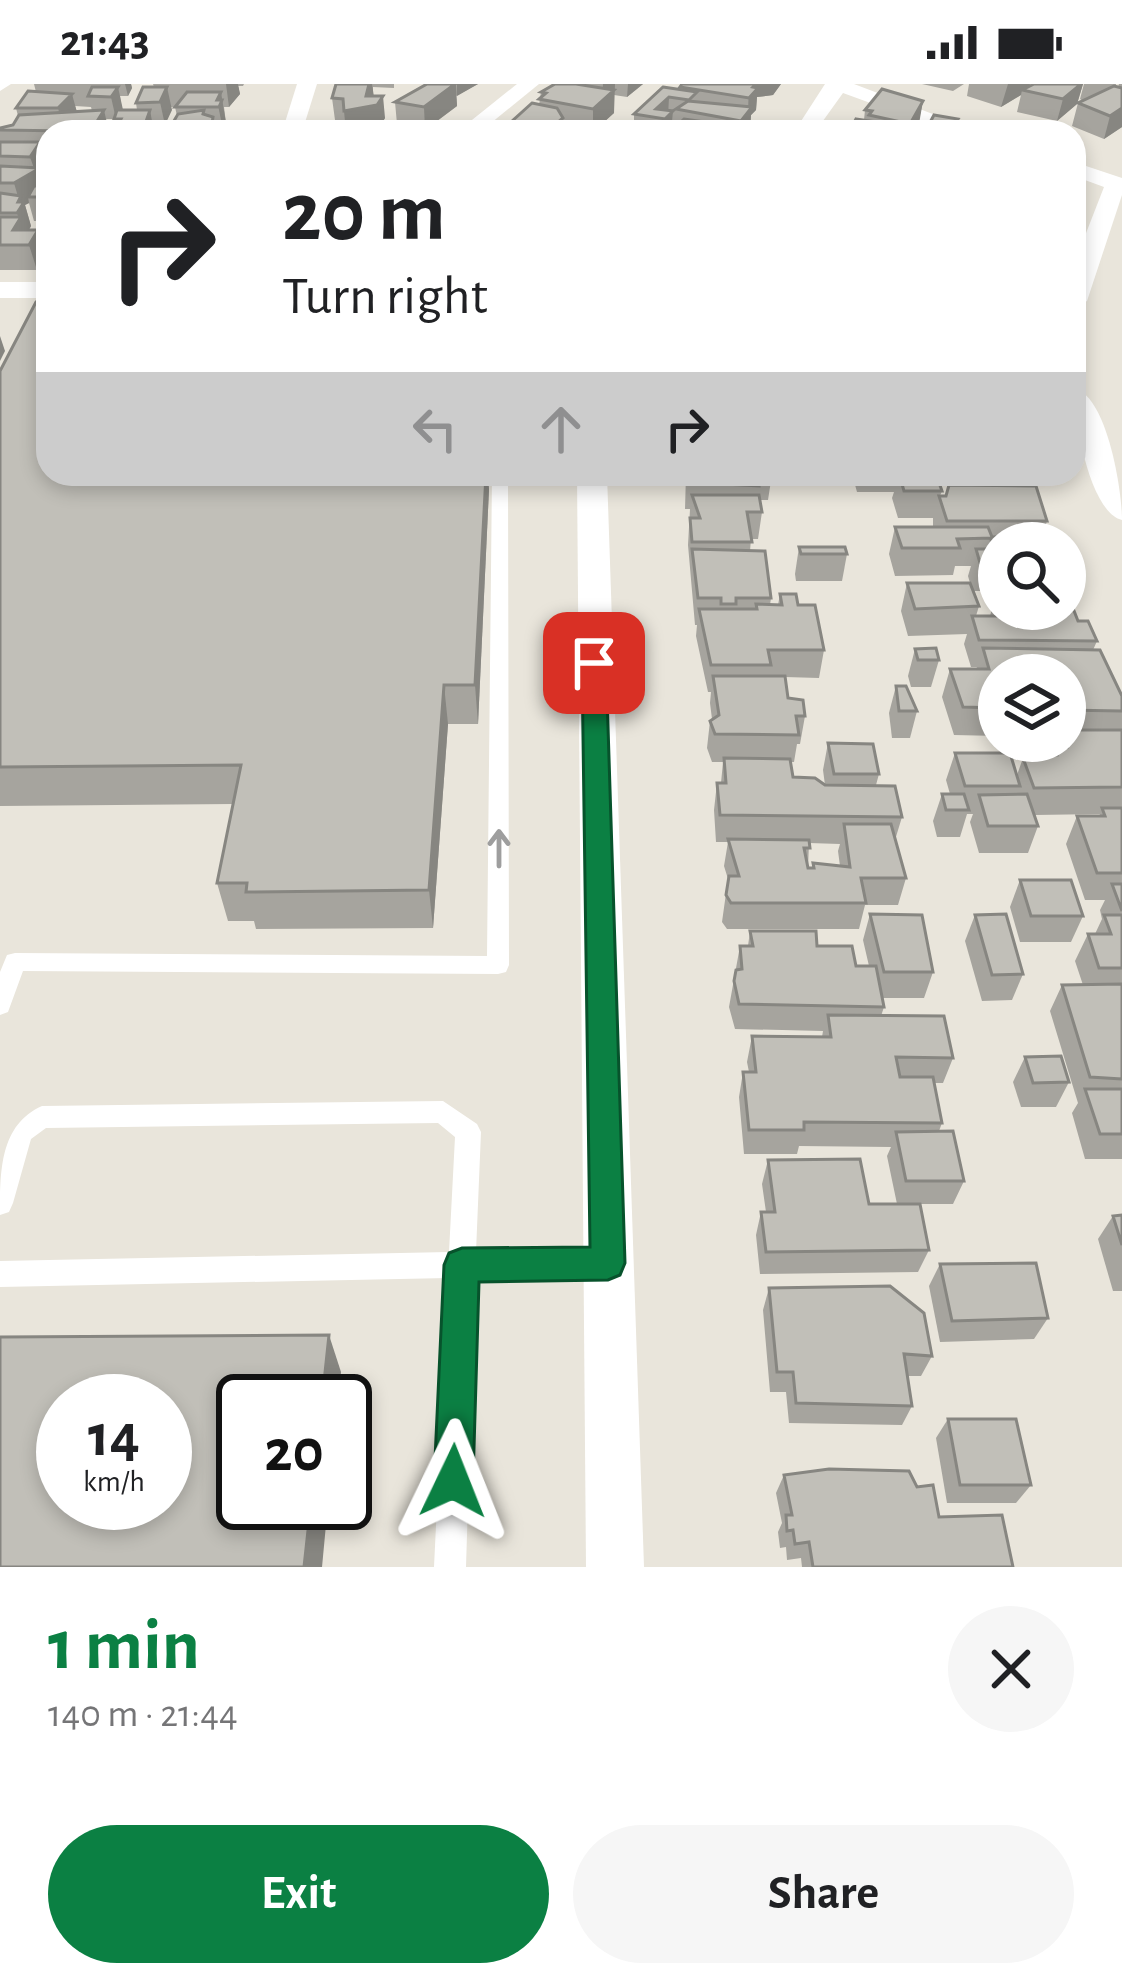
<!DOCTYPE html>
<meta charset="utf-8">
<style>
:root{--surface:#fff;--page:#f6f6f6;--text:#202124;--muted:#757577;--accent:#0b8043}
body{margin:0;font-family:"Alegreya Sans",sans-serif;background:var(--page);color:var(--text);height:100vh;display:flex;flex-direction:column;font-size:45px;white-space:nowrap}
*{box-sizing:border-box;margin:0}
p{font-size:39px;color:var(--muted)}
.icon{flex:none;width:66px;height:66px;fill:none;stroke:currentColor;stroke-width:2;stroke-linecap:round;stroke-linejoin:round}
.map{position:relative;height:1483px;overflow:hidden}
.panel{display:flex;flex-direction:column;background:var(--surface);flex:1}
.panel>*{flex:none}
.guide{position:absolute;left:36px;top:36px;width:1050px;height:366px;border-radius:36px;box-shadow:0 6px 18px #0003;background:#fff;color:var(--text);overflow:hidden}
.fabs{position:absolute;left:978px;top:438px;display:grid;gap:24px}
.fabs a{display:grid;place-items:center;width:108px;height:108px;border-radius:50%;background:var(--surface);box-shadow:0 6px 18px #0003;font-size:60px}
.speed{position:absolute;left:36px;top:1290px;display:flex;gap:24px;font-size:60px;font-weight:700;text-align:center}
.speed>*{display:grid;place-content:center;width:156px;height:156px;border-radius:50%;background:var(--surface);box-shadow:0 6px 18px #0003;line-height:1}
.speed small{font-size:30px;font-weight:400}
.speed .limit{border:6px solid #111;border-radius:18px;background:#fff;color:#111}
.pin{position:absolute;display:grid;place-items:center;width:102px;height:102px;color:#fff;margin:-51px;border-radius:24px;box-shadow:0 6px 18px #0006}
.me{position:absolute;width:132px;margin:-66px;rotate:2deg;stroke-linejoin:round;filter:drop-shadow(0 0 9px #0008)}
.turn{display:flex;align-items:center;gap:42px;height:252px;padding:0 48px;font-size:54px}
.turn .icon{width:156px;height:156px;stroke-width:2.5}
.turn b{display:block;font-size:84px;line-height:102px}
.lanes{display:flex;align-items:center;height:114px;padding:0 48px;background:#0003;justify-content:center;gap:60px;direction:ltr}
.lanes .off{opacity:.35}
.round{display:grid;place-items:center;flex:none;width:126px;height:126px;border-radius:63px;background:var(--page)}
.summary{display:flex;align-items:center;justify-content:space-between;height:204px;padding:0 48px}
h1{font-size:72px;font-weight:600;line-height:90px;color:var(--accent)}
.cta{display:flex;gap:24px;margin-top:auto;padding:24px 48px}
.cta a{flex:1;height:138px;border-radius:72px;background:var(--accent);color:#fff;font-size:48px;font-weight:600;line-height:138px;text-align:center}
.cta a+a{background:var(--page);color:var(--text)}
.status{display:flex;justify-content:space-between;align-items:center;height:84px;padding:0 60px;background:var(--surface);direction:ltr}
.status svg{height:33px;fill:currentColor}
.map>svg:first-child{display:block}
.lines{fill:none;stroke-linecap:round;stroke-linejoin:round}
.lane{fill:#fff;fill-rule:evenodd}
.street{fill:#fff;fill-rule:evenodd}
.wall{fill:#a6a49e;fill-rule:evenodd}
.shaded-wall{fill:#878681}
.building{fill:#c1bfb8;stroke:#878681;stroke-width:3;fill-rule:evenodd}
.oneway{stroke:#9e9e9e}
.route{fill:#0b8043;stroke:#07532c;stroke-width:3}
</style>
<div class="status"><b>21:43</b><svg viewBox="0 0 49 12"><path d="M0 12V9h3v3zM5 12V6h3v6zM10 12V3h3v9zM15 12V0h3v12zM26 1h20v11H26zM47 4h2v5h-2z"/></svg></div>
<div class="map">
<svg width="1122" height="1483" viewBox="0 0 1122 1483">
<rect width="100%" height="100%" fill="#e9e5db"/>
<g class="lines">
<g class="lane">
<polygon points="492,390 508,390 509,881 506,888 498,890 23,887 8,928 0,931 0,888 7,871 15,869 487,872"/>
<path d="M 443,1017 L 477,1040 L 481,1048 L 476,1168 L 607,1166 L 617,1170 L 621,1179 L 617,1188 L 607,1192 L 475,1194 L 466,1483 L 434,1483 L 448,1194 L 0,1203 L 0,1177 L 449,1168 L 455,1053 L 438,1039 L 46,1044 L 31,1055 L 13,1119 L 9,1128 L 0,1131 C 0,1086 0,1041 42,1022 Z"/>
</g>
<g class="street">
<polygon points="0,0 11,0 0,7"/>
<polygon points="297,0 317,0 302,48 282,48"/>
<polygon points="517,0 539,0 480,48 457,48"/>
<polygon points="825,0 854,0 980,48 950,48 843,9 815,48 794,48"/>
<polygon points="1074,78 1122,94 1122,111 1087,217 1074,225 1074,180 1104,103 1074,92"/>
<rect x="0" y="198" width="48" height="16"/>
<path d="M 1074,304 C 1107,312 1122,406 1122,436 C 1089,428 1074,334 1074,304 Z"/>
<polygon points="577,390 607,390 644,1483 586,1483"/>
</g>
</g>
<g class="wall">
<path d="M 34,0 L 131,0 L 132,4 L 128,12 L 120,12 L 122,26 L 137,26 L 136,19 L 154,3 L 153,0 L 244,0 L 243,2 L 238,2 L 240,10 L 229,23 L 224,23 L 226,39 L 223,46 L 215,46 L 215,48 L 168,48 L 177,32 L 175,23 L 171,23 L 165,41 L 153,41 L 154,48 L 115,48 L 114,35 L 106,35 L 109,48 L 48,48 L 48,70 L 43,69 L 46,79 L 48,75 L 48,137 L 34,137 L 29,119 L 25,121 L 31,142 L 29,146 L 40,154 L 48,147 L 48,179 L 46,179 L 44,173 L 37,186 L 0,186 L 0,46 L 13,41 L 18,32 L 16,24 L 36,8 ZM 75,22 L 91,23 L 92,27 L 77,28 Z"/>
<polygon points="336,0 394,0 394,4 373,3 373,12 385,34 379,44 366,46 335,36 332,14"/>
<polygon points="427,0 478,0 456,12 457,22 425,46 397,40 395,18"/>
<polygon points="555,0 643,0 627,13 614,11 614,29 593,48 563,42 563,48 497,48 510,44 510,39 539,21 541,8"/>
<polygon points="682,0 781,0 773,11 757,13 756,26 751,31 750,45 748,48 616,48 634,47 634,30 679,5"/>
<polygon points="922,0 964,0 953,7"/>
<polygon points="969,0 1030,0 1029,2 1034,0 1083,0 1077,20 1057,37 1017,28 1021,11 1001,23 967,12"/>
<polygon points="1084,0 1116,0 1116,3 1118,3 1119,0 1122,0 1122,43 1104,55 1072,42 1078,19 1083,17 1080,15"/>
<polygon points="923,17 917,44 927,45 958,35 956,46 982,42 981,48 849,48 864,36 865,26"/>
<polygon points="0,287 489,405 478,640 448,640 433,844 256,845 254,837 228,837 217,799 233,720 0,722"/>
<path d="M 686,390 L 772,390 L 768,416 L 760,416 L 762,428 L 758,455 L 751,455 L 750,467 L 771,514 L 770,521 L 778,521 L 780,510 L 798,521 L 824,566 L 819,594 L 785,593 L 788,614 L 805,632 L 800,660 L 797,660 L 794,678 L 790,678 L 793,693 L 825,701 L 823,686 L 828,659 L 879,690 L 876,701 L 902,733 L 895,756 L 906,794 L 898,821 L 865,821 L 859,845 L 727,845 L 722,838 L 728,795 L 724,782 L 728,758 L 716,758 L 714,726 L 717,699 L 721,699 L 723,678 L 712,678 L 707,664 L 710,637 L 712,635 L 710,619 L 711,608 L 708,608 L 696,552 L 697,541 L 695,541 L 688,461 L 690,425 L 685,425 ZM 809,759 L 840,760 L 838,767 L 840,782 L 813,779 L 812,784 L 808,784 Z"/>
<path d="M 852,390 L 1023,390 L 1019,402 L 1047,437 L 1042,452 L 999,459 L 999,525 L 1065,525 L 1065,477 L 1073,497 L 1067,514 L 1078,537 L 1097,557 L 1093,566 L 1122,612 L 1122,1075 L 1085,1075 L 1072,1029 L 1078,1019 L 1050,927 L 1062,901 L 1083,901 L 1075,877 L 1088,850 L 1095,850 L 1102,835 L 1100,826 L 1105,816 L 1085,816 L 1066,760 L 1077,732 L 1099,732 L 1100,730 L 1035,731 L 1038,742 L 1028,769 L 979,769 L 970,738 L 973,730 L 967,730 L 960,753 L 937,753 L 933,737 L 942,710 L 950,710 L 946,696 L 955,669 L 1017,691 L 1023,674 L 1052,671 L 1060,657 L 1065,657 L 1065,591 L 999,591 L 999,652 L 954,651 L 942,613 L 950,585 L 976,585 L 977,583 L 971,583 L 964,560 L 967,550 L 908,552 L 901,527 L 907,499 L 970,499 L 968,492 L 971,482 L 955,482 L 953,491 L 895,492 L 889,470 L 895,443 L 933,443 L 933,434 L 898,434 L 892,414 L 894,408 L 857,408 ZM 961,398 L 962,401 L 946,412 L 940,412 L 942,407 L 939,399 ZM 973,507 L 987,507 L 993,521 L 990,532 L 976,532 L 979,522 Z"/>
<polygon points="799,463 847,470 842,497 796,497 795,490"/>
<polygon points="915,565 939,576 931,603 911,603 908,592"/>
<polygon points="896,602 917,627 910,654 892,654 889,629"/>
<polygon points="1020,796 1083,832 1071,858 1020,858 1010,823"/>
<polygon points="870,830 933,888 924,914 882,914 884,923 881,932 953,974 943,999 934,999 942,1039 939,1047 964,1097 953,1120 920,1120 929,1166 918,1188 760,1190 756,1151 761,1128 766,1128 762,1100 768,1076 869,1120 897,1120 887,1072 891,1063 799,1062 797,1070 744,1070 739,1013 743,988 749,988 747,978 752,952 822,953 823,947 735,945 729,923 740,862 748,862 750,847 817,862 856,882 869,882 863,856"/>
<polygon points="975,831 1023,890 1012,916 982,917 965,857"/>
<polygon points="1025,973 1069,998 1056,1023 1021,1023 1013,998"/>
<polygon points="1122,1131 1122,1207 1113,1207 1098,1155 1113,1132"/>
<polygon points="940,1180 1048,1234 1034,1255 940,1258 929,1202"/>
<polygon points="769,1204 932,1272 921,1292 907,1292 912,1322 902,1341 789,1339 786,1308 770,1308 763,1226"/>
<polygon points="948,1335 1031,1401 1016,1419 947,1419 936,1354"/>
<polygon points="784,1391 917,1403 939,1433 1013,1483 802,1483 801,1474 787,1476 786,1463 780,1464 778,1448 782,1439 776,1409"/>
</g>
<g class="shaded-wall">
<polygon points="125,0 131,0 132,4 128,12"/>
<polygon points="226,0 238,0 240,10 229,23"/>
<polygon points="369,0 372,0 374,13 383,12 385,34 379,44 366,46 366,48 346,48 344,27 366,12"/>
<polygon points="456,0 457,22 425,46 424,23"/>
<polygon points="457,0 478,0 457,12"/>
<polygon points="603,0 615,0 614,29 593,48 593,25 602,17"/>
<polygon points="628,0 643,0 627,13"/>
<polygon points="749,0 781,0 773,11 757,13 756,26 751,31 750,45 748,48 740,48 741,37 748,28"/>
<polygon points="1008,0 1030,0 1028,7 1022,6 1021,11 1001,23"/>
<polygon points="1081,0 1083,0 1077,20 1057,37 1063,15"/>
<polygon points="118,3 123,26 116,35 111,13"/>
<polygon points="167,3 172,26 165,41 160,18"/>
<polygon points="221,8 226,39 223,46 217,16"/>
<polygon points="72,10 78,32 64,47 58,24"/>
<polygon points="669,13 668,33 673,27 671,48 664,48 665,35 656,25"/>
<polygon points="923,17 919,40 915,48 909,48 910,40"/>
<polygon points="1122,24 1122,43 1104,55 1110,32"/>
<polygon points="104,26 109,48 98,48 96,39"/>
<polygon points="150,26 154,48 143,48 143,46"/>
<polygon points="563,34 563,48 549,48 549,46"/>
<polygon points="40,58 47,81 42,89 47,108 28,113 29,119 25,121 31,142 26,151 13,146 19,136 17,129 19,116 14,99 35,87 30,73"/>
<polygon points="38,146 44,173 37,186 29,161"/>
<polygon points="0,252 5,267 0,277"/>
<polygon points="486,390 488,390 489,405 478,640 475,601"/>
<polygon points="444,601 448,640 433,844 429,806"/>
<polygon points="329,1251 341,1288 338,1317 322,1317"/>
<polygon points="311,1419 328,1419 322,1483 304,1483"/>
</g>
<g class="building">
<polygon points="336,0 369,0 366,12 383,12 377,21 344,27 343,15 332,14"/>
<polygon points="427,0 455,0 424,23 395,18"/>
<polygon points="555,0 576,0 614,6 593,25 539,15 546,9 541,8"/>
<polygon points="682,0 756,0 753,3 758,4 749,14 680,3"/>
<polygon points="1034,0 1081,0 1063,15 1022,6"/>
<polygon points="1114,2 1122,4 1122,24 1110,32 1078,19"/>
<polygon points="92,3 118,3 111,13 88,12"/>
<polygon points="143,3 167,3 160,18 136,19"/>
<polygon points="663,3 697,8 689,16 669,13 656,25 673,27 665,35 634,30"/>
<polygon points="882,5 923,17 910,40 869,31 872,27 865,26"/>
<polygon points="28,7 72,10 58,24 16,24"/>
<polygon points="187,8 221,8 217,16 222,16 219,23 175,23"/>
<polygon points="688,17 752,23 741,37 676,25"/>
<polygon points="532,19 557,24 563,34 549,46 510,39"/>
<polygon points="104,26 96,39 73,39 68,47 0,46 0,44 13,41 19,31"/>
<polygon points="117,26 150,26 143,46 115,46 121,35 114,35"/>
<polygon points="204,26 203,30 213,33 211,46 168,47 178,30"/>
<polygon points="934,31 958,35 949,48 927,44"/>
<polygon points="684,35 733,42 728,48 645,48 653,40 676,43"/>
<polygon points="856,35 930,46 929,48 849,48"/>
<polygon points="323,38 365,38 363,48 322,48"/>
<polygon points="959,39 982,42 979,48 954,48"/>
<polygon points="504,42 534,48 497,48"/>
<polygon points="0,58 40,58 30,73 0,72"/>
<polygon points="0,82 40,84 14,99 0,99"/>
<polygon points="34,102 48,102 48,113 28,113"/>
<polygon points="0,109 21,112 18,118 24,118 17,129 0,129"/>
<polygon points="0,133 21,133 13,146 38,146 29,161 0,161"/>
<polygon points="36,218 48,218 48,390 486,390 475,601 444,601 429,806 246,808 247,799 217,799 241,681 0,683 0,287"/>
<polygon points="688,390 758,390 759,402 688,398"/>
<polygon points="899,390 936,390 942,407 904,407"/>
<polygon points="949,401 1036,402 1047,437 947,437 939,412 946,412"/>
<polygon points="692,411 759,411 762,428 747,428 752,458 692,458 690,434 700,434"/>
<polygon points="895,443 988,443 992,453 1056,452 1058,459 999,459 999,490 995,479 980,479 976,465 992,465 991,454 957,455 960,464 902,464"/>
<polygon points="799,463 845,463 847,470 801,470"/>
<polygon points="692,465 765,467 771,514 736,514 736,520 721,520 721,514 698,514"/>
<polygon points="1065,477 1073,497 1065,497"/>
<polygon points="907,499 970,499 979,522 915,525"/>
<polygon points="780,510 796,510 798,521 815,521 824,566 768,566 771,581 711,581 699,525 757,525 756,520 782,521"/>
<polygon points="995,513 999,513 999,525 1065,525 1065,514 1069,514 1078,537 1088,537 1097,557 979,556 972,532 1001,532"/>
<polygon points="936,564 939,576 918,576 915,565"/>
<polygon points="983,564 1100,566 1122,612 1122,627 1065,626 1065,591 999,591 999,624 963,623 950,585 989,585"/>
<polygon points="713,592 785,592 788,614 803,616 805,632 796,632 799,651 715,650 710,637 719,631"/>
<polygon points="896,602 906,602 917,627 899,627"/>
<polygon points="1072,646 1122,646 1122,703 1034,704 1023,674 1057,671 1055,663 1067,663 1065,649"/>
<polygon points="828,659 873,660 879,690 834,690"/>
<polygon points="955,669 1010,669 1020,702 965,702"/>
<polygon points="724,674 790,675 793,693 815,694 825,701 895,702 902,733 720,731 717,699 726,699"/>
<polygon points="942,710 964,710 969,726 946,726"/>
<polygon points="1027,710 1038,742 988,742 979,711"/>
<polygon points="1102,724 1122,724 1122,789 1097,789 1077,732 1105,732"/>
<polygon points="844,740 891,740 906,794 861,794 866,819 731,819 726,811 729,792 739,792 728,755 809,756 810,764 804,764 808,784 814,784 813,779 850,783"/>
<polygon points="1020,796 1071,796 1083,832 1031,832"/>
<polygon points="1112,800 1122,800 1122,827"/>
<polygon points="870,830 922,831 933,888 884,888"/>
<polygon points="1006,830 1023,890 992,891 975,831"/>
<polygon points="1104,831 1122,831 1122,884 1099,884 1088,850 1111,850"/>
<polygon points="750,847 816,847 817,862 852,862 856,882 876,882 884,923 739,920 734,897 736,886 742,885 740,862 753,862"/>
<polygon points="1122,900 1122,995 1090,993 1062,901"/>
<polygon points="828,931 944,932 953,974 896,973 900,993 933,993 942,1039 804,1038 804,1046 749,1046 743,988 756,988 752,952 831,953"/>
<polygon points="1061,972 1069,998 1033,999 1025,973"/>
<polygon points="1085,1005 1122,1005 1122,1050 1100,1050"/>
<polygon points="953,1047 964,1097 906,1097 896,1048"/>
<polygon points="860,1075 869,1120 920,1120 929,1166 766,1168 761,1128 775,1128 768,1076"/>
<polygon points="1122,1131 1122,1161 1113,1132"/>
<polygon points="1036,1179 1048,1234 952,1237 940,1180"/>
<polygon points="890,1202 924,1229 932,1272 904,1270 912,1322 796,1319 793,1288 777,1288 769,1204"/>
<path d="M 329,1251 L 322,1317 L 243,1317 L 243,1419 L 311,1419 L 304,1483 L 0,1483 L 0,1253 ZM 63,1317 L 165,1317 L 165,1419 L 63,1419 Z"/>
<polygon points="948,1335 1016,1335 1031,1401 960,1401"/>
<polygon points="829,1385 909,1387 917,1403 933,1401 939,1433 1002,1431 1013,1483 813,1483 809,1458 795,1460 793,1446 787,1447 786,1431 792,1431 784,1391"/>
</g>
<defs><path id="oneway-shaft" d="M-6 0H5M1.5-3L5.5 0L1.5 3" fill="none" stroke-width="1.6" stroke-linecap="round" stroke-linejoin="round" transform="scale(3)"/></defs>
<use class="oneway" href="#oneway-shaft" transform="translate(499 764) rotate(-90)"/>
<polygon class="route" points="594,571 606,579 625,1179 620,1191 608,1196 479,1198 473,1397 467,1411 453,1416 439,1411 434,1397 444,1181 449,1169 462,1164 590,1163 582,579"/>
</svg>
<div class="fabs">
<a><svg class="icon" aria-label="search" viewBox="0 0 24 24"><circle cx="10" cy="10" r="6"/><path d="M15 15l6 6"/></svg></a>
<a><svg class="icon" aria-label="layers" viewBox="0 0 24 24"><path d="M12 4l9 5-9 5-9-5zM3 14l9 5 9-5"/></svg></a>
</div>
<div class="speed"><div>14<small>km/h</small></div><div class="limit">20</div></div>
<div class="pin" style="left:594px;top:579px;background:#d93025"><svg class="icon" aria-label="arrive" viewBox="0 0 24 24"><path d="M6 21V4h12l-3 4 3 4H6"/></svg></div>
<svg class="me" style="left:453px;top:1397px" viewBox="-20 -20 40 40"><path d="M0-17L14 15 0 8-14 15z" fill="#0b8043" stroke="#fff" stroke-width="4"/></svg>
<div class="guide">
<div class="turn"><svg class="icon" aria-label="right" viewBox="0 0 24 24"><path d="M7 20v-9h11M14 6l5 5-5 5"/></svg><div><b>20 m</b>Turn right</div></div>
<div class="lanes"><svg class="icon off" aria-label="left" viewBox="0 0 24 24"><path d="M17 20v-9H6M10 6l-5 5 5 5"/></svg><svg class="icon off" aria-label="ahead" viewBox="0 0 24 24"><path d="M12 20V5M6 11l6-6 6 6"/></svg><svg class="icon" aria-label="right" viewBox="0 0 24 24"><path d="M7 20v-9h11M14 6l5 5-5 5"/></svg></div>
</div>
</div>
<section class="panel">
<div class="summary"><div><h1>1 min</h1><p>140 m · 21:44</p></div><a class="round"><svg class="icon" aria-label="close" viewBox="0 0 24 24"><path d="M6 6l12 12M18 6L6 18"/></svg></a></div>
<div class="cta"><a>Exit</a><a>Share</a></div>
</section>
